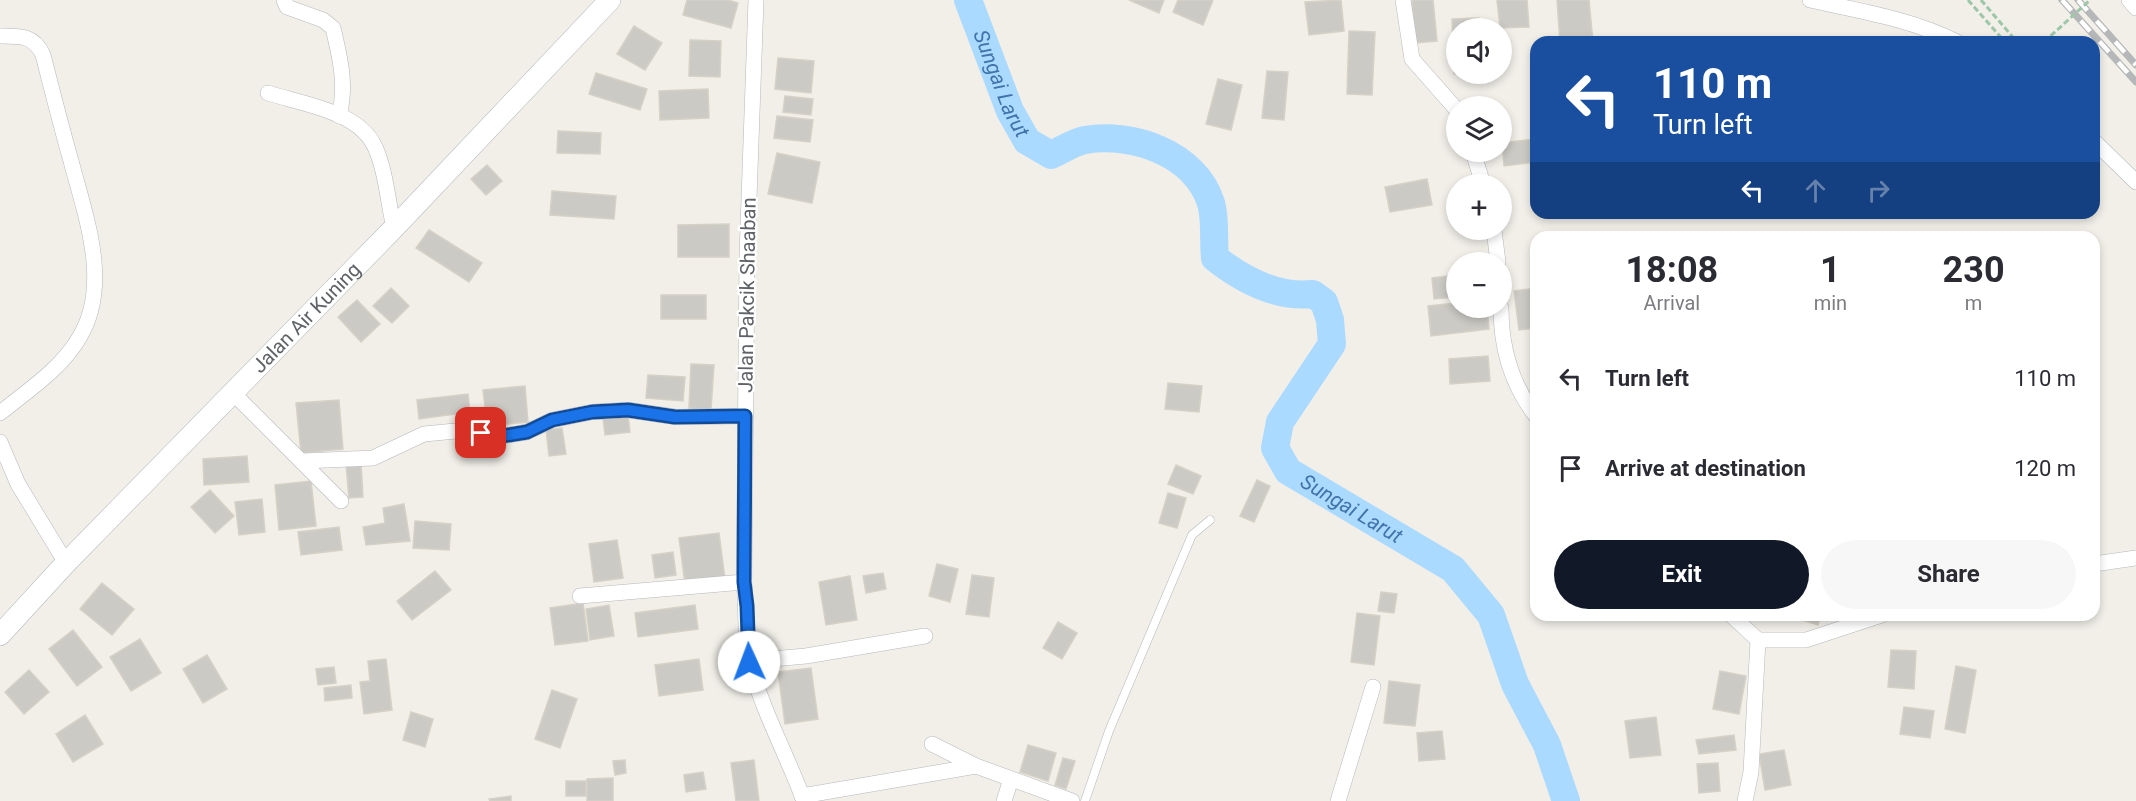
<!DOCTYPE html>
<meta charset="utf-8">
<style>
:root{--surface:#fff;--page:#f7f7f7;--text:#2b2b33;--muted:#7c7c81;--accent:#111827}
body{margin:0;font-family:Roboto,sans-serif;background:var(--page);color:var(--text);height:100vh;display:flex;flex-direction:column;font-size:22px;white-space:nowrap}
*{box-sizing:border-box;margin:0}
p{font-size:20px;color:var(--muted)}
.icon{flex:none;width:33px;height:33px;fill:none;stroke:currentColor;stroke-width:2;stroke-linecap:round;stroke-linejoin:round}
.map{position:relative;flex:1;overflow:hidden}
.side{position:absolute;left:1530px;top:231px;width:570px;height:390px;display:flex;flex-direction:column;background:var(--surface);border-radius:18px;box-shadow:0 3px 9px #0003}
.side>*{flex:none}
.banner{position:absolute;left:1530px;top:36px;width:570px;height:183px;border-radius:18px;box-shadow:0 3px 9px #0003;background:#1a4fa0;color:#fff;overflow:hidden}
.fabs{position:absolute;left:1446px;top:18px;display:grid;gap:12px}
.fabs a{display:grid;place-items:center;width:66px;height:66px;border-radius:50%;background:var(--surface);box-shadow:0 3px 9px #0003;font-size:30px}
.pin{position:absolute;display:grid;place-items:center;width:51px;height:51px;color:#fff;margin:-26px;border-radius:12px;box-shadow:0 3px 9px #0006}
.me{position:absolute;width:66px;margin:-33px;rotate:358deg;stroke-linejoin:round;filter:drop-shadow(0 0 4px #0008)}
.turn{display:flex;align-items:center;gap:21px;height:126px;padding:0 24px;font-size:27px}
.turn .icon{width:78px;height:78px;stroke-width:2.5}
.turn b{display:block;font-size:42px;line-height:51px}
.lanes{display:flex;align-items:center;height:57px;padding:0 24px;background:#0003;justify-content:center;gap:30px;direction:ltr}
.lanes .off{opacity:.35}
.eta{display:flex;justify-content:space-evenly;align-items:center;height:102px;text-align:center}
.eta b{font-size:36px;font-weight:700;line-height:42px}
.action{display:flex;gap:12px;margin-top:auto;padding:12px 24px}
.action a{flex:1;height:69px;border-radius:36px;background:var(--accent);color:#fff;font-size:24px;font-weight:700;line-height:69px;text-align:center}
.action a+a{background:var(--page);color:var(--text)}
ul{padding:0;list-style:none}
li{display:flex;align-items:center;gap:18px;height:90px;padding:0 24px}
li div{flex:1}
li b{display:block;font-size:22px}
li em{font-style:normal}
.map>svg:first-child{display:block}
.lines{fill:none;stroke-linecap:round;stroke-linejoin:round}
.river{stroke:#aadaff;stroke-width:28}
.building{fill:#cccac5;stroke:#d6d1c6;stroke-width:1.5}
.lane-casing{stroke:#b5b8bc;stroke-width:9}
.street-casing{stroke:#b5b8bc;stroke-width:16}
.secondary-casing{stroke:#b6babf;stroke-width:22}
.path{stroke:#9cc7a9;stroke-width:3;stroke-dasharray:6 3;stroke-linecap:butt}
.lane{stroke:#fff;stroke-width:8}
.street{stroke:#fff;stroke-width:15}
.secondary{stroke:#fff;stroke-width:21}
.rail-casing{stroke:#b6b7b8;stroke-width:7}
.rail{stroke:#fff;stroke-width:4.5;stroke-dasharray:14;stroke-linecap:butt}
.path-bridge{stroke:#9cc7a9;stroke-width:3;stroke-dasharray:6 3;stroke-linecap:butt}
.route-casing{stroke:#114b97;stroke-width:15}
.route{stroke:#1a73e8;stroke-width:10}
.labels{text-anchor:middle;stroke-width:4.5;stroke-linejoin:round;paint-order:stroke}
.street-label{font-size:20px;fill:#5f6368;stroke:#fff}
.water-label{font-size:21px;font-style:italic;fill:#4174aa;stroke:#fff}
</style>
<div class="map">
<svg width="2136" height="801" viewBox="0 0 2136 801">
<rect width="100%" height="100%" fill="#f1efe8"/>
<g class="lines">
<path class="river" id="s1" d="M 968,0 L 1010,111 L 1027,141 L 1051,155 C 1062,150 1074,142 1085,140 C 1132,132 1195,153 1211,203 C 1216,220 1213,240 1215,258 C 1243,280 1277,298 1313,294 L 1324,302 L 1330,320 L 1332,344 L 1280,422 L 1275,448 L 1288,471 L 1453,569 L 1491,615 L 1515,684 L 1547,745 L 1566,801"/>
</g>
<g class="building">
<polygon points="687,0 728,0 738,3 731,28 683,15"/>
<polygon points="1129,0 1164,0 1159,13"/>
<polygon points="1178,0 1213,0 1203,25 1173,12"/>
<polygon points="1341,0 1344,31 1309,35 1305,2"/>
<polygon points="1412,0 1433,0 1437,41 1415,43"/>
<polygon points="1497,0 1527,0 1529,27 1500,28"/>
<polygon points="1557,0 1589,0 1593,42 1560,42"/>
<polygon points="1479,18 1480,28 1456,28 1456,74 1472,74 1454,74 1452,19"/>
<polygon points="634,26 662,43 645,70 617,54"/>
<polygon points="1349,31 1375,32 1372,95 1347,94"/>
<polygon points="690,40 721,41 720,77 689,76"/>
<polygon points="778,58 814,61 811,93 775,89"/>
<polygon points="1267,71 1288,72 1284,120 1262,118"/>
<polygon points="596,73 647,89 640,110 589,94"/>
<polygon points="1218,79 1242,85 1231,130 1206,124"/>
<polygon points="708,89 709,118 660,120 659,91"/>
<polygon points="785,96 813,99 811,115 783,112"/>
<polygon points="777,116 813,120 810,142 774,138"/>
<polygon points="558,131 601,133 600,154 557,153"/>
<polygon points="1535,139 1536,162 1504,166 1502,143"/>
<polygon points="777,153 820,162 812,203 768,194"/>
<polygon points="487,165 502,181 486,195 471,179"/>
<polygon points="1427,179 1432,205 1390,212 1385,187"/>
<polygon points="552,191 616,196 614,219 550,215"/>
<polygon points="729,224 729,257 678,257 678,225"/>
<polygon points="429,230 482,263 469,282 416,248"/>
<polygon points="1456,275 1456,297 1434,299 1432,278"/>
<polygon points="391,288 409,306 392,323 373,306"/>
<polygon points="1536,288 1536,328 1519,330 1514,291"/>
<rect x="661" y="295" width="45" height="24"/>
<polygon points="357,300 380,324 361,342 338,317"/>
<polygon points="1456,303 1456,308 1487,308 1489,329 1431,336 1428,306"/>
<polygon points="1488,356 1490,381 1450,384 1449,359"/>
<polygon points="691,364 714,365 711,409 689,408"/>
<polygon points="648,375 685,377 683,401 646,398"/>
<polygon points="1168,383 1202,386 1199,412 1165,409"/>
<polygon points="1536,385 1536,401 1528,393"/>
<polygon points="525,386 528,422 487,426 483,390"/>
<polygon points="468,394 470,412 419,419 417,400"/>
<polygon points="339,400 343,449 301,453 296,403"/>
<polygon points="628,415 630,432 605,435 603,418"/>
<polygon points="562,428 566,454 549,456 546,430"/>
<polygon points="247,456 249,482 204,485 203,459"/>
<polygon points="361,463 363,497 349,498 346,464"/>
<polygon points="1176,465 1201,476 1193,494 1168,484"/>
<polygon points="1257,480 1270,486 1254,522 1240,516"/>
<polygon points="311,481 316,526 279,530 275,485"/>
<polygon points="210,490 234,516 215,533 191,507"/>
<polygon points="1168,493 1186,498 1177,528 1159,523"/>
<polygon points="262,499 265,532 239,535 235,502"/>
<polygon points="404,504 410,541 366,545 363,527 385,523 383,508"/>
<polygon points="415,521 451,524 449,550 413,548"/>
<polygon points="339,527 342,550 301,555 298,532"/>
<polygon points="719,533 725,579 685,584 679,538"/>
<polygon points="617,540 623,578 594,582 589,544"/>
<polygon points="673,552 676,575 655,578 652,555"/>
<polygon points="937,564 958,569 950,602 929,596"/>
<polygon points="435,571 451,590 412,620 397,601"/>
<polygon points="883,573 886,589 866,593 863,576"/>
<polygon points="972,575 994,578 989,617 966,614"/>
<polygon points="850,576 857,620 826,625 819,582"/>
<polygon points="102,583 134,609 112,635 80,609"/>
<polygon points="1381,592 1397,594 1394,613 1378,611"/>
<polygon points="583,603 588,641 555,645 550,608"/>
<polygon points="609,605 614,636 590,640 586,609"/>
<polygon points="695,605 698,629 638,637 635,613"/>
<polygon points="1357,613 1380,616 1374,665 1351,662"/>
<polygon points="1794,615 1821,615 1818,625 1793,617"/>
<polygon points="1058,622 1077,633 1062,659 1043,648"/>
<polygon points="73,630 102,667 77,686 49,649"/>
<polygon points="140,639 161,673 131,691 110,657"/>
<polygon points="1891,650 1916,651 1914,689 1888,687"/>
<polygon points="207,655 227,689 203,703 183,669"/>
<polygon points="386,659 392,710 364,714 360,682 370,681 368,661"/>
<polygon points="699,659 703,690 659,696 655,665"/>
<polygon points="1956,666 1976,670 1965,733 1945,729"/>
<polygon points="334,667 336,683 318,685 316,669"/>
<polygon points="811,668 818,719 785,724 778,672"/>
<polygon points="29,670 49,692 24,714 5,692"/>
<polygon points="1720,671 1746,676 1739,714 1713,709"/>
<polygon points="1389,681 1420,685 1415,726 1384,723"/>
<polygon points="351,685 352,698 325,701 324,688"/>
<polygon points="552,690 577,699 560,748 535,739"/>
<polygon points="1904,707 1934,711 1930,738 1900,734"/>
<polygon points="411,712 433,719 425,747 403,740"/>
<polygon points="85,715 103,744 73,762 56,734"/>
<polygon points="1656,717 1661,755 1630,758 1625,721"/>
<polygon points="1442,731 1445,759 1419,761 1417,733"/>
<polygon points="1734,735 1736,750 1699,754 1696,740"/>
<polygon points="1028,745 1056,753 1048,781 1020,772"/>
<polygon points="1784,750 1791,785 1765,790 1759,754"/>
<polygon points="1063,758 1075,761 1066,789 1055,785"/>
<polygon points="625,760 626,773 615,775 613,761"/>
<polygon points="754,760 759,801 736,801 731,763"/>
<polygon points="1718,763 1720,791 1699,793 1697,764"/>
<polygon points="703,772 706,789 686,792 684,775"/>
<polygon points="613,778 613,801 587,801 587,779"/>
<rect x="566" y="781" width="20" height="15"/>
<polygon points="511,796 511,801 490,801 489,799"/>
</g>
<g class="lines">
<g class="lane-casing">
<polyline id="lane" points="1085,801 1109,731 1192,535 1210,520"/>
</g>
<g class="street-casing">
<g id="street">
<path d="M 284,0 L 287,7 L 323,20 L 333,28 C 340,57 347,86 339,116"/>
<path d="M 756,0 L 747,256 L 744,582 C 747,607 744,642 750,664 C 763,712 787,755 804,801"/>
<polyline points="1403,0 1412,59 1456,109"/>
<path d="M 1810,0 C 1860,11 1911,19 1957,42"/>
<polyline points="2129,0 2136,8"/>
<path d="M 0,36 C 20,36 34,35 43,55 C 52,90 61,126 71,161 C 85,215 112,285 79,338 C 61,369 27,391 0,413"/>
<path d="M 268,93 C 302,104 359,111 375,147 C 386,171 388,203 394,228"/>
<polyline points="2094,141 2136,182"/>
<polyline points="1473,152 1483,184"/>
<polyline points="1494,230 1498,262"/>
<path d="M 1501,308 C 1501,347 1511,384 1536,416"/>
<polyline points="233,393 341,501"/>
<polyline points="0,442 18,484 66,563"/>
<polyline points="303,461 373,458 424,434 466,430 496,437 527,432 552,420 592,412 628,410 676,417 745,416"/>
<polyline points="2094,564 2136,558"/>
<polyline points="580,596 744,582"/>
<polyline points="1731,615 1758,640 1751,772 1745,801"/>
<polyline points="1758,640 1806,640 1882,615"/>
<polyline points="749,661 806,656 925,636"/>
<polyline points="932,744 976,766 1072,801"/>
<polyline points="802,796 976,766"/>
<polyline points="1004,801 1011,779"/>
<polyline points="1338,801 1373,687"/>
</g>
</g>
<g class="secondary-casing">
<g id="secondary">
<path id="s2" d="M 0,635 L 66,563 L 394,228 L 610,0"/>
</g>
</g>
<g class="path">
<polyline points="1968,0 2005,42"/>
<polyline points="1981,0 2017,42"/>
</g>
<use href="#lane" class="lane"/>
<use href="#street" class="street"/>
<use href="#secondary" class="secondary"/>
<g class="rail-casing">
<g id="rail">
<polyline points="2062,0 2136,82"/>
<polyline points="2078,0 2136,65"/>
</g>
</g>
<use href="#rail" class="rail"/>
<polyline class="path-bridge" points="2044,42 2090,0"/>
</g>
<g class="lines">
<g class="route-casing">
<polyline id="route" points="481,433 496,437 527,432 552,420 592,412 628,410 675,417 745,416 744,582 747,606 749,662"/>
</g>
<use href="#route" class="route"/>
</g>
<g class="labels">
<g class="street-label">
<text transform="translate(747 295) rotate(-89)" y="7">Jalan Pakcik Shaaban</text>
<text dy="7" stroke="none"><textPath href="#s2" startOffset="441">Jalan Air Kuning</textPath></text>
</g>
<g class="water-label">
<text dy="7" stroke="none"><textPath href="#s1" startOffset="90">Sungai Larut</textPath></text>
<text dy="7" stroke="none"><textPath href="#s1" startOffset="810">Sungai Larut</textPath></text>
</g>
</g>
</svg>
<div class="fabs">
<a><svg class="icon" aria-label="sound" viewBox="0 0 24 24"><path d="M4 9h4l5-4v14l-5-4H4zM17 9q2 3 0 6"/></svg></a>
<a><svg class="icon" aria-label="layers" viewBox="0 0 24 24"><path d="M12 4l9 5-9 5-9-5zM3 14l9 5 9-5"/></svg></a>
<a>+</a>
<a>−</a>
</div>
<div class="pin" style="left:481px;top:433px;background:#d93025"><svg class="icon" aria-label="arrive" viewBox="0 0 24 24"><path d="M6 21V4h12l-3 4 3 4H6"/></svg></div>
<svg class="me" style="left:749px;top:662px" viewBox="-20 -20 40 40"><circle r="19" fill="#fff"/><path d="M0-13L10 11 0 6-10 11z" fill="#1a73e8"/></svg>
<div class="banner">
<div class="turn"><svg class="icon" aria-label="left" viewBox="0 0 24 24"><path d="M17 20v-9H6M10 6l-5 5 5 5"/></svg><div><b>110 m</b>Turn left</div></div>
<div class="lanes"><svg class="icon" aria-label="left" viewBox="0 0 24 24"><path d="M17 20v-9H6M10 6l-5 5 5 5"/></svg><svg class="icon off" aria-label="ahead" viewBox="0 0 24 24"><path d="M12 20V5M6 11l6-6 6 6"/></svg><svg class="icon off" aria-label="right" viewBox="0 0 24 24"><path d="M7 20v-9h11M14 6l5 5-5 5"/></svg></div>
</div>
<section class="side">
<div class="eta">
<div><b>18:08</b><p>Arrival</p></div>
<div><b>1</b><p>min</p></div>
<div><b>230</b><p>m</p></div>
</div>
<ul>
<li><svg class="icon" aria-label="left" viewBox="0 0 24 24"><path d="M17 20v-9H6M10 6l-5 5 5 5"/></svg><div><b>Turn left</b></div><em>110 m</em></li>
<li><svg class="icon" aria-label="arrive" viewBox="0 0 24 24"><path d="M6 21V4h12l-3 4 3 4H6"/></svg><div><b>Arrive at destination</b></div><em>120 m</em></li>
</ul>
<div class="action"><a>Exit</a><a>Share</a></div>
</section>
</div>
